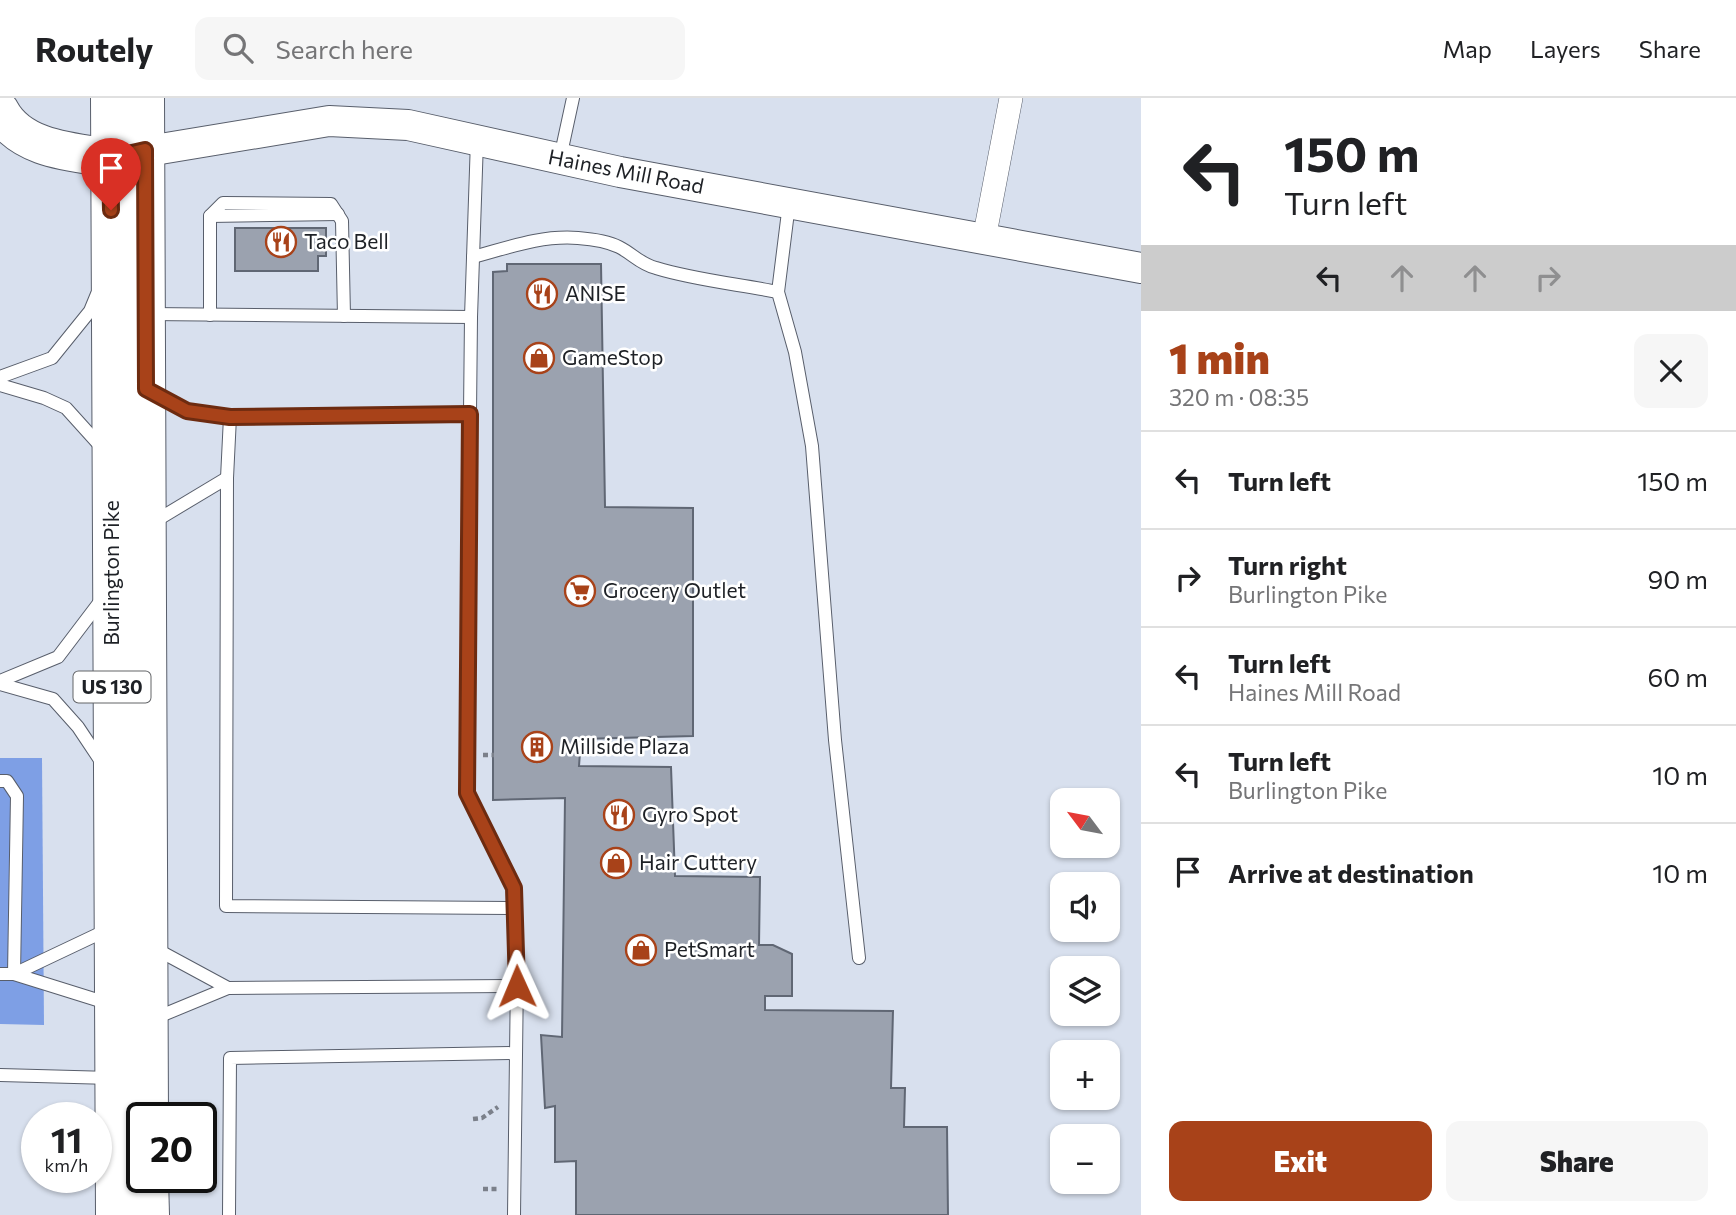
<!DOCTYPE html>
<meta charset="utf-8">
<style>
:root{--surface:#fff;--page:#f6f6f6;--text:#202124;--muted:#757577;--line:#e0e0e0;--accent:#a84219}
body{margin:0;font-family:Commissioner,sans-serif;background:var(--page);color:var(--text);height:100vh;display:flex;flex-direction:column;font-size:26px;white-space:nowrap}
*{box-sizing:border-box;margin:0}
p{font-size:23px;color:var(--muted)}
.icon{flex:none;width:38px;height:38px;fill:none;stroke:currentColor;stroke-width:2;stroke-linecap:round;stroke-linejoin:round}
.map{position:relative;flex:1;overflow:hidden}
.sheet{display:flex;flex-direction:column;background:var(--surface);width:595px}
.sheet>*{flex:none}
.hud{background:#fff;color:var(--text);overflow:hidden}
.needle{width:46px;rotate:302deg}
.controls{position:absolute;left:1050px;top:690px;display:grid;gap:14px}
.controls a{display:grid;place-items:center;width:70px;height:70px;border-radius:14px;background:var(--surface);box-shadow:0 2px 5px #0004;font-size:35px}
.speed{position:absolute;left:21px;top:1004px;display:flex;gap:14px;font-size:35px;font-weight:700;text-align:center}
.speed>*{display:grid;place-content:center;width:91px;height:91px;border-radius:50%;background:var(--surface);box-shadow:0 2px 5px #0004;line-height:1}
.speed small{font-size:18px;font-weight:400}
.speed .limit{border:4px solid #111;border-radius:10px;background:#fff;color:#111}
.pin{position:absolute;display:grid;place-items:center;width:60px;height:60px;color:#fff;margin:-72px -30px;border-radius:50% 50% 50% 0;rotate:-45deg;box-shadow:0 0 7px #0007}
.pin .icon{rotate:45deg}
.me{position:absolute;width:77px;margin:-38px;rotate:359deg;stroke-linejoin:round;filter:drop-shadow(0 0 5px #0008)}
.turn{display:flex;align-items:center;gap:24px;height:147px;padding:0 28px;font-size:32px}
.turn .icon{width:91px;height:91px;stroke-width:2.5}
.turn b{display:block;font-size:49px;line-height:60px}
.lanes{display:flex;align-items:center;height:66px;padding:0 28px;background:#0003;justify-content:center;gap:35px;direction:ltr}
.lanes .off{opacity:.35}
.round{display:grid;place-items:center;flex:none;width:74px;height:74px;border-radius:14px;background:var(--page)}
.overview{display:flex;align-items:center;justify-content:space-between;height:119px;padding:0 28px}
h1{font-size:42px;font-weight:800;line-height:52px;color:var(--accent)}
.cta{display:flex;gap:14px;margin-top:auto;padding:14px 28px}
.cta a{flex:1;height:80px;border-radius:14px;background:var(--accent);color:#fff;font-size:28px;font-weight:800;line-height:80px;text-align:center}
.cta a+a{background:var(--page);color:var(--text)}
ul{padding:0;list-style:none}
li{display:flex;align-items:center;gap:21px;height:98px;padding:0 28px;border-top:2px solid var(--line)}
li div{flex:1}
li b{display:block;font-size:26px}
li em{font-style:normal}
header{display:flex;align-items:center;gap:42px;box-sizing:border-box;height:98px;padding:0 35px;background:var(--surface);border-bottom:2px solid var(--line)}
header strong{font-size:33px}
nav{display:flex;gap:38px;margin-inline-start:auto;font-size:24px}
.search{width:490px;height:63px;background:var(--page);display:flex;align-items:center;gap:18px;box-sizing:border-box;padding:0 24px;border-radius:14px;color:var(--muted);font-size:26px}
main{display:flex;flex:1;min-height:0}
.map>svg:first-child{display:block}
.forest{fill:#7e9fe5}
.building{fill:#9ba2af;stroke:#606774;stroke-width:2}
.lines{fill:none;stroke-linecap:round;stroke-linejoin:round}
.service-casing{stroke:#585e6b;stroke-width:14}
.minor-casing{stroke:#585e6b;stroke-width:24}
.tertiary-casing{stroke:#585e6b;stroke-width:32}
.trunk-casing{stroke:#585e6b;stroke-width:40}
.path{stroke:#7b808a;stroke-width:4.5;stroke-dasharray:5 3.5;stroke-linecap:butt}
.service{stroke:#fff;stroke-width:12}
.minor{stroke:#fff;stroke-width:23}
.tertiary{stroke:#fff;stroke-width:30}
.trunk{stroke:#fff;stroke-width:38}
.route-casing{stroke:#6d2b10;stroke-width:18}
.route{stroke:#a84219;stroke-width:12}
.labels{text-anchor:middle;stroke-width:5;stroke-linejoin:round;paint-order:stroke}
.shield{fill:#fff;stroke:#626467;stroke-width:2}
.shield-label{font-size:19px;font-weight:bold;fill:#1e2126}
.street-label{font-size:21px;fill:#1e2126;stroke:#fff}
.poi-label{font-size:21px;fill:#1e2126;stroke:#fff;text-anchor:start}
</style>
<header>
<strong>Routely</strong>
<div class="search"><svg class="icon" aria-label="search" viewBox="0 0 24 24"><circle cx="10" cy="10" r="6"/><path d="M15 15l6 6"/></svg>Search here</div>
<nav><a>Map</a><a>Layers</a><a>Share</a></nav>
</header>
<main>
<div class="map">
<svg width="1141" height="1117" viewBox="0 0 1141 1117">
<rect width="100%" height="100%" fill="#d8e0ee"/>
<polygon class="forest" points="0,660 42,660 44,927 0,926"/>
<g class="building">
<polygon points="235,130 326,130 326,158 318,158 318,173 235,173"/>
<polygon points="507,166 601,166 605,409 693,410 693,638 581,641 579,668 671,669 675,778 760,779 759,847 773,847 792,856 792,898 765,898 765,912 893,913 891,990 905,990 904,1029 947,1029 948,1117 576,1117 576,1063 555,1064 555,1008 545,1010 541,937 562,939 565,700 493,702 493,174 507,173"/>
</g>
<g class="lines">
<g class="service-casing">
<g id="service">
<polyline points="560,60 573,0"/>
<polyline points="789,106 778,194 795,254 812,348 835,642 859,860"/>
<polyline points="210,118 338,116"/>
<path d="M 473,159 C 507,150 541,137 578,140 C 591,141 607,143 619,149 C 633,156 640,166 656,170 C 695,182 738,186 778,194"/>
<polyline points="149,216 471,219 477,42"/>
<polyline points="210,217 210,118 223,105 331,106 342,123 344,218"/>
<polyline points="471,219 470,315 230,319 227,380 226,808 515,810"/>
<polyline points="0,279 52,260 90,213 97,196"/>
<polyline points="0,287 44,300 66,310 103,351"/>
<polyline points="151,294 187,313 230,319"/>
<polyline points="470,315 466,695 514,790 517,877 514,1117"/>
<polyline points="152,425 227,380"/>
<polyline points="0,583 58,559 102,501"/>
<polyline points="0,586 53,601 78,629 102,665"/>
<polyline points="0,683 7,683 17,698 14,876 0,876"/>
<polyline points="109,831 14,876 110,906"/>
<polyline points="154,850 228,890"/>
<polyline points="153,921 228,890 517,888"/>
<polyline points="0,977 111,980"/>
<polyline points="229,1117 230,960 516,955"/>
</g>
</g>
<g class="minor-casing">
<polyline id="minor" points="984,141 1011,0"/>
</g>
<g class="tertiary-casing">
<polyline id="tertiary" points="124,57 329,23 408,27 620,74 1141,170"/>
</g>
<g class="trunk-casing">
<g id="trunk">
<polyline points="110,0 115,1117"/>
<polyline points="145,0 149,1020"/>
<path d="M 0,13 C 20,51 71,54 110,60"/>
<polyline points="149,1080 150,1117"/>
</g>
</g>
<g class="path">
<polyline points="483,657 494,657"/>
<polyline points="473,1021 482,1020 498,1009"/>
<polyline points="483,1091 497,1091"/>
</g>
<use href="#service" class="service"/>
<use href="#minor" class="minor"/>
<use href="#tertiary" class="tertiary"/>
<use href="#trunk" class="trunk"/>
</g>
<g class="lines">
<g class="route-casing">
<polyline id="route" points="111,112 110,60 145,52 146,291 187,313 230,319 470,316 467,695 514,790 517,888"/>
</g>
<use href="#route" class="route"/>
</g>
<defs>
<g id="restaurant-ring" transform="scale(1.575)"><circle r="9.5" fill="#fff" stroke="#a84219" stroke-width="1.5"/><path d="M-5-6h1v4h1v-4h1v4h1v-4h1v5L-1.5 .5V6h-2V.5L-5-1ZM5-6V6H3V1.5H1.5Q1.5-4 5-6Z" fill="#a84219"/></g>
<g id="shop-ring" transform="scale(1.575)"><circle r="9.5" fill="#fff" stroke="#a84219" stroke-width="1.5"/><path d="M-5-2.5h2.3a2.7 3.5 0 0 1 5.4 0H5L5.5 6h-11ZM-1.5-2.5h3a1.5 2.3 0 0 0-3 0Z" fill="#a84219"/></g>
<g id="supermarket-ring" transform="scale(1.575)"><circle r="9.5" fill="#fff" stroke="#a84219" stroke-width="1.5"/><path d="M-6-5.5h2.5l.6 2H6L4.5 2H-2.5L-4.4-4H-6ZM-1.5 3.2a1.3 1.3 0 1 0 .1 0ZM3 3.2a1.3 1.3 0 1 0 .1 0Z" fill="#a84219"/></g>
<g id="building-ring" transform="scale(1.575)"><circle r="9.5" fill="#fff" stroke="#a84219" stroke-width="1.5"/><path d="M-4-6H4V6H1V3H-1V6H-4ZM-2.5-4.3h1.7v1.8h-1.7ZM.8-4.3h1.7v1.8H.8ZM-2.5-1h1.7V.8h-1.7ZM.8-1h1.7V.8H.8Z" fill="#a84219"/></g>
</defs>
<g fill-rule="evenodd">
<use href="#restaurant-ring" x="281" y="144"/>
<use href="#restaurant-ring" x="542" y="196"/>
<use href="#shop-ring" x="539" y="260"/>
<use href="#supermarket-ring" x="580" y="493"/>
<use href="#building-ring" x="537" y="649"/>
<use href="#restaurant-ring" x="619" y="717"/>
<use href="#shop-ring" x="616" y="765"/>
<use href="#shop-ring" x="641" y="852"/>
</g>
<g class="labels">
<rect class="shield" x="73.5" y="573.5" width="77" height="31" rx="5"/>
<g class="shield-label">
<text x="112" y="596">US 130</text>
</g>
<g class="street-label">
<text transform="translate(626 74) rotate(11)" y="7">Haines Mill Road</text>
<text transform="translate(112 475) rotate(-90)" y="7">Burlington Pike</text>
</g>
<g class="poi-label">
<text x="304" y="151">Taco Bell</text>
<text x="565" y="203">ANISE</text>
<text x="562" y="267">GameStop</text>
<text x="603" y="500">Grocery Outlet</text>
<text x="560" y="656">Millside Plaza</text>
<text x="642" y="724">Gyro Spot</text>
<text x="639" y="772">Hair Cuttery</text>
<text x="664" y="859">PetSmart</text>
</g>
</g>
</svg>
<div class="controls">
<a><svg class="needle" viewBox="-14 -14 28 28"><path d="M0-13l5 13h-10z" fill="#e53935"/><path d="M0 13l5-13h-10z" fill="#757577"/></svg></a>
<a><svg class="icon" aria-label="sound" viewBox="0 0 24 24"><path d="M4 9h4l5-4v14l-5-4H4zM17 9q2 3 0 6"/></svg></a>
<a><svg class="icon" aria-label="layers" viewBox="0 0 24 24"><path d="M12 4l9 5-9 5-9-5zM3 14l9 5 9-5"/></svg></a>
<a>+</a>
<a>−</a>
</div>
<div class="speed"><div>11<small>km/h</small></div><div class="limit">20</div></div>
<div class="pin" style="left:111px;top:112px;background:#d93025"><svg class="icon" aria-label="arrive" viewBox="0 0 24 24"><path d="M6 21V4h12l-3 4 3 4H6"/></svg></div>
<svg class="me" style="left:517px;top:888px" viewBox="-20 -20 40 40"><path d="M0-17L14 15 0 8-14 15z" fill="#a84219" stroke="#fff" stroke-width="4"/></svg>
</div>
<section class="sheet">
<div class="hud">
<div class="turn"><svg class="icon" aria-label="left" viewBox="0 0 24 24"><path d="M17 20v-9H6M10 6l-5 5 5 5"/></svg><div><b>150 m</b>Turn left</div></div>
<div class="lanes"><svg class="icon" aria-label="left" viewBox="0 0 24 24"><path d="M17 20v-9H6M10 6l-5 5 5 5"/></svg><svg class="icon off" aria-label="ahead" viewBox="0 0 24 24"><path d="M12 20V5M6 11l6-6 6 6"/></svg><svg class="icon off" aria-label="ahead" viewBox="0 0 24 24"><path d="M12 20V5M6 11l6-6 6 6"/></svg><svg class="icon off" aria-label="right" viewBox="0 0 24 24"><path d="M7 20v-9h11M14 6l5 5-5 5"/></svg></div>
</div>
<div class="overview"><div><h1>1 min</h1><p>320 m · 08:35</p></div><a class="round"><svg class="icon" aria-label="close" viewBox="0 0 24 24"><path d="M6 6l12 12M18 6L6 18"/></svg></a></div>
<ul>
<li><svg class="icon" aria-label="left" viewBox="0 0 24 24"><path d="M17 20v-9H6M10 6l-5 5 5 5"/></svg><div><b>Turn left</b></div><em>150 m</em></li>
<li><svg class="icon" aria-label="right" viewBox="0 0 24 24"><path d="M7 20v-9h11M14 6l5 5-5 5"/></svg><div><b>Turn right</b><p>Burlington Pike</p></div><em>90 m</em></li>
<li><svg class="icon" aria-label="left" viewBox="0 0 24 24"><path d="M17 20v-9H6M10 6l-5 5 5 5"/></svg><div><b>Turn left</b><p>Haines Mill Road</p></div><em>60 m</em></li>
<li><svg class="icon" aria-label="left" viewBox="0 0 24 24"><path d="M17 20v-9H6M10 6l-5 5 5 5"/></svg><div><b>Turn left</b><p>Burlington Pike</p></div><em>10 m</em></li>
<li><svg class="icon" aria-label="arrive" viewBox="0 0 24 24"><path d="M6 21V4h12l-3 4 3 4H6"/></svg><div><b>Arrive at destination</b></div><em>10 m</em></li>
</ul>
<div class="cta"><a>Exit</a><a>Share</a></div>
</section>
</main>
